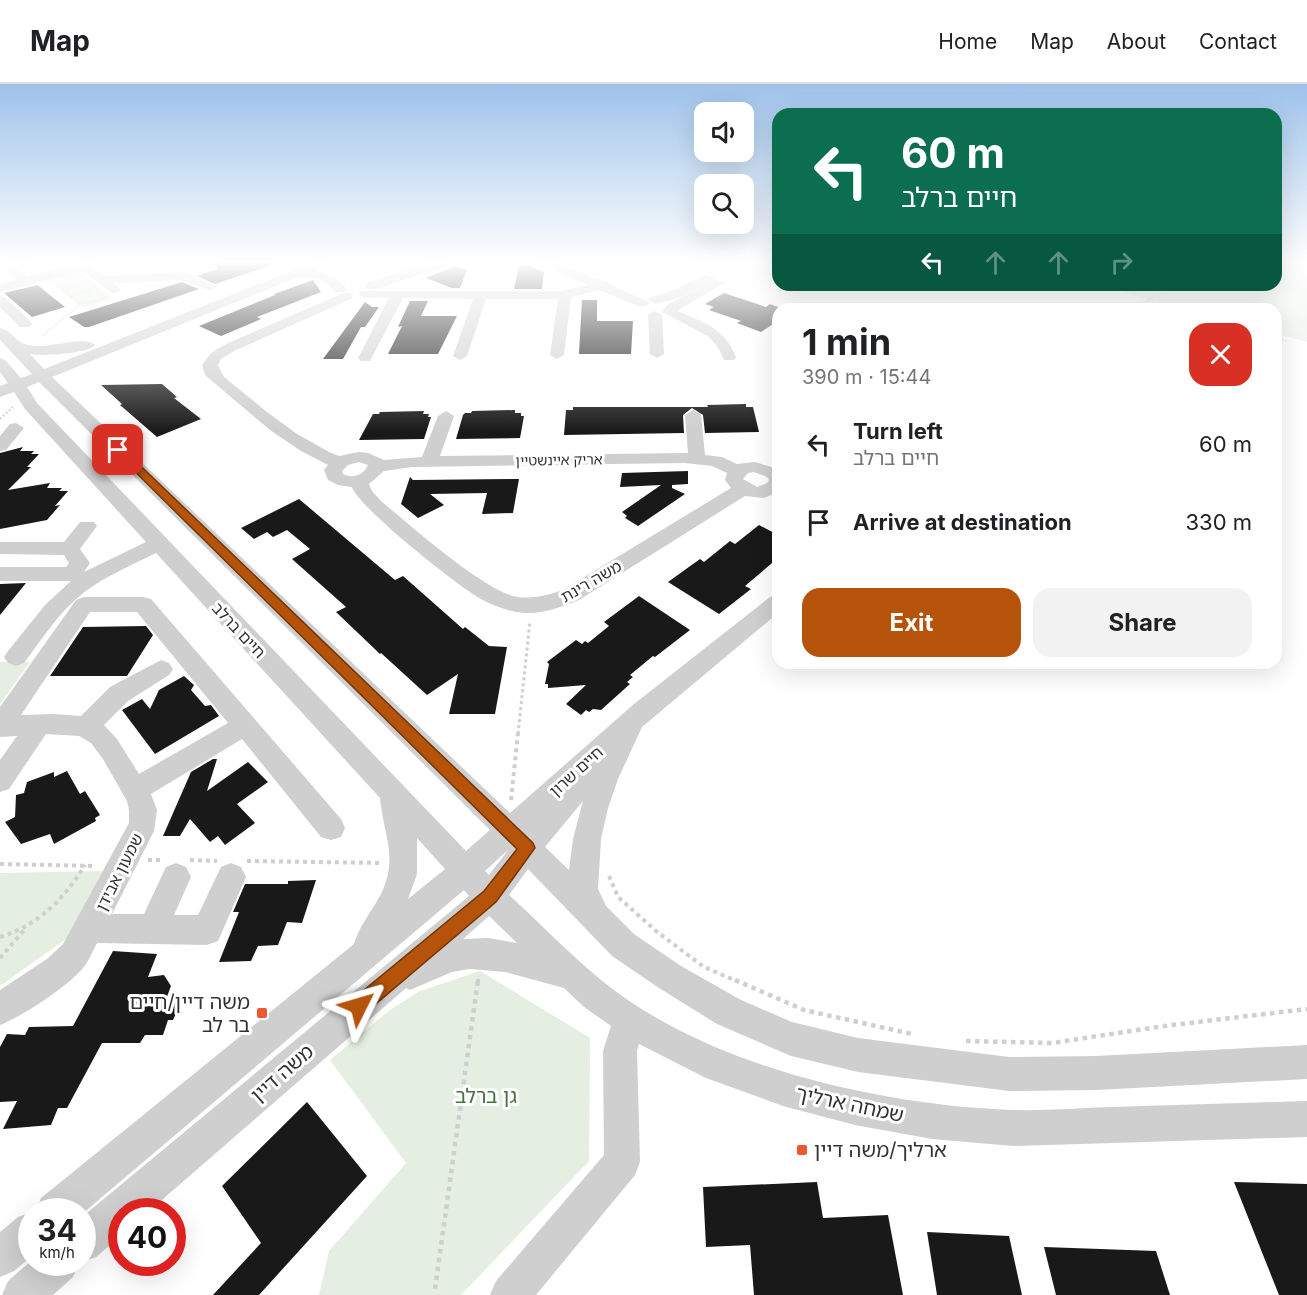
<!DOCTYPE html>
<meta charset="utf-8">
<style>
:root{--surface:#fff;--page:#f2f2f2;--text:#202124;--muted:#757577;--line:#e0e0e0;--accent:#b45309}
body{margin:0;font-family:Inter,"Noto Sans Hebrew",sans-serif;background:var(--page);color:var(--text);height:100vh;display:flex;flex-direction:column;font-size:22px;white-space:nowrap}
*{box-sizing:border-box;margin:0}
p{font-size:20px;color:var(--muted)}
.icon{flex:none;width:33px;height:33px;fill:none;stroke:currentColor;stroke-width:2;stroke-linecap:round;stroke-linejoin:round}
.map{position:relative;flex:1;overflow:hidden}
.drawer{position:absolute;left:772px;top:219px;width:510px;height:366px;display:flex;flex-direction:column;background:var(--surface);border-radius:18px;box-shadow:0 6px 24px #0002}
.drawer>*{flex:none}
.hud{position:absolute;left:772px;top:24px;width:510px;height:183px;border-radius:18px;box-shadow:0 6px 24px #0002;background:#0b6e4f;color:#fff;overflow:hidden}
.buttons{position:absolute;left:694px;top:18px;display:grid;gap:12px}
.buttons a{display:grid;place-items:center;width:60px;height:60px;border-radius:12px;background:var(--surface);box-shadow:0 6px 24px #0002;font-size:30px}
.speed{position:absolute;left:18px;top:1114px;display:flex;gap:12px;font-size:30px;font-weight:700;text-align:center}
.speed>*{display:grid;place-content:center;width:78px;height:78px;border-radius:50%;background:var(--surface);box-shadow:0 6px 24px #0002;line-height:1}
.speed small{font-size:15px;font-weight:400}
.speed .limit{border:9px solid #d22;background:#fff;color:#111}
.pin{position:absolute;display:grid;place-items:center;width:51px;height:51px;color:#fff;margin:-26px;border-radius:12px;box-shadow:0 3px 9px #0006}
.me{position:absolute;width:66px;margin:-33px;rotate:50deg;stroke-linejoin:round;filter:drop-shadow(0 0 4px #0008)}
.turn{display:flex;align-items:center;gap:21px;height:126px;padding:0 30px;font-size:27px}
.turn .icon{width:78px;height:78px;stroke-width:2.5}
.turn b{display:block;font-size:42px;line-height:51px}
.lanes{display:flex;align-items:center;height:57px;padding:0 30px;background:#0003;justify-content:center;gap:30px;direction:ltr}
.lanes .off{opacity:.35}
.round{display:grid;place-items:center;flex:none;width:63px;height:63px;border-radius:18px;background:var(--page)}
.summary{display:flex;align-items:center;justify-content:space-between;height:102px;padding:0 30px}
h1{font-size:36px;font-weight:700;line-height:45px}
.action{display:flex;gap:12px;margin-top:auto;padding:12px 30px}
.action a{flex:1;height:69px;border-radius:18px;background:var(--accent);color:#fff;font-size:24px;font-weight:700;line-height:69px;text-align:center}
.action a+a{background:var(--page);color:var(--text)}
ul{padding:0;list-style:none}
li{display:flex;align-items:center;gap:18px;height:78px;padding:0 30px}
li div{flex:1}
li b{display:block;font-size:22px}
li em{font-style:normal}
header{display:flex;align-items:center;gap:36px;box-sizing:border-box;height:84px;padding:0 30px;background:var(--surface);border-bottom:2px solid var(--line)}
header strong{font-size:28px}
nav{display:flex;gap:33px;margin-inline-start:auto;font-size:21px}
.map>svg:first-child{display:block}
.green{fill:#e4efe1}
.building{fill:#191919}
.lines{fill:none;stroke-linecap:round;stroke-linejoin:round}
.path-far4{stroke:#cfcfcf;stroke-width:1.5;stroke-dasharray:1.5 1.5;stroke-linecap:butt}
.path-far3{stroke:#cfcfcf;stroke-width:2;stroke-dasharray:2 2;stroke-linecap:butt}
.path-far2{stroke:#cfcfcf;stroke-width:3;stroke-dasharray:3 3;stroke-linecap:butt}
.path-far1{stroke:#cfcfcf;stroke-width:4;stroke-dasharray:4 4;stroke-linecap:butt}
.path{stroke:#cfcfcf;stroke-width:4.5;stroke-dasharray:4.5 4.5;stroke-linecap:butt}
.minor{fill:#cfcfcf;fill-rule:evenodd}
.route{fill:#b45309;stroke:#753606;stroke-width:1.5}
.poi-dot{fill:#eb5933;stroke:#fff;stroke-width:2}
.labels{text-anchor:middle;stroke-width:6;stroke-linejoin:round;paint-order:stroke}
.far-street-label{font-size:14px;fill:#323232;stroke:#fff}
.street-label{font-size:16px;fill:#323232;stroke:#fff}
.near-poi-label{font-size:20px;fill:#323232;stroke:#fff;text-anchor:end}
.near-street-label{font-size:20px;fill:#323232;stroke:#fff}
.near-park-label{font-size:20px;fill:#47703d;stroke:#fff}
</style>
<header>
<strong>Map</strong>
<nav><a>Home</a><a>Map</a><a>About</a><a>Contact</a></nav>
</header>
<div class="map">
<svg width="1307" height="1211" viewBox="0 0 1307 1211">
<rect width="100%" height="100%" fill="#fff"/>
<g class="green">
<polygon points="1277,178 1307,178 1307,258 1277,250 1276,225 1182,225 1109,204 1109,201 1276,201"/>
<polygon points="76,186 115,214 82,224 45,194"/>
<polygon points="0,578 30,578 0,620"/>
<polygon points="103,787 66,855 0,902 0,789"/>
<polygon points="480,887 590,954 589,1077 461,1211 319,1211 329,1167 406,1079 330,976 390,926 420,907"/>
</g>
<g class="building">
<polygon points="216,178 272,178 272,181 215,200 197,192 217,185"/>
<polygon points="455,182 467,186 460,204 452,204 426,194"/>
<polygon points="519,182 530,182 544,188 542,205 514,205"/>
<polygon points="313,196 321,208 257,233 261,235 221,252 199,242 275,211 274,210"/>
<polygon points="182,198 199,205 89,243 84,243 69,233"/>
<polygon points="38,201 46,208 65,223 32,233 4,209"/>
<polygon points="724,209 766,223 770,220 778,223 778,237 761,248 737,239 741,237 709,226 714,223 705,220"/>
<polygon points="582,216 597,216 597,237 633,237 631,270 579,270"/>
<polygon points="410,217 428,217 421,232 457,232 438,270 388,270 402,242 398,243"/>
<polygon points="365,218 372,223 379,223 365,243 361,243 343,275 323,275"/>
<polygon points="162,300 177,313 174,314 201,335 157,353 120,321 122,320 101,301"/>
<polygon points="746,320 746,323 753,323 759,348 705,349 703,331 692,324 683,331 684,349 564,351 566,326 573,326 573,323 708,323 707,321"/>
<polygon points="515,326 515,329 521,329 521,332 524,332 520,354 456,355 463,331 465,329 471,329 472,327"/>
<polygon points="424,327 423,330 429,330 428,333 431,333 424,355 359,356 373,330 379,330 380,328"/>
<polygon points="23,363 20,367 34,367 31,370 39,370 27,383 31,383 8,406 50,399 47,404 62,404 59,407 68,407 55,422 60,421 47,436 0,445 0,369"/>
<polygon points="688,387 688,400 672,401 672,404 685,410 638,442 625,434 627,432 622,428 661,401 620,403 622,389"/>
<polygon points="410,393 413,396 519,395 513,429 482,430 487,409 430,410 444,421 418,434 401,420"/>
<polygon points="299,415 395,496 403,492 463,545 465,543 489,562 507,563 495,630 449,630 458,590 427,611 381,569 380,570 336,528 346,523 292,475 310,465 287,446 273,453 267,448 254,455 241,444"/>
<polygon points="759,441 778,451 778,474 745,502 751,505 719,530 668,498 700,475 704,478 730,457 735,460"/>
<polygon points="26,499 0,531 0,500"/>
<polygon points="639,512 690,546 655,573 653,572 630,591 633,593 627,598 630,600 601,626 593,625 589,628 586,626 581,631 566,620 586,601 548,604 548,600 545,600 549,580 547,578 576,556 582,560 585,557 588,559 609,542 604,538"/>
<polygon points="146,542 153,551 127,592 50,592 83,543"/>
<polygon points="184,592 194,601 191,606 205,622 211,621 219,632 155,670 122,626 142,615 150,625 159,606"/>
<polygon points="213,675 217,675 207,707 248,678 268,698 237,720 255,739 225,761 218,752 210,758 190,735 180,752 163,752 191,688"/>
<polygon points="67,687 80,710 85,707 100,731 95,734 96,737 54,760 50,750 21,760 5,738 15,733 16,711 24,709 27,698 54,688 54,693"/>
<polygon points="316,796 302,839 287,838 278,861 258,862 251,877 219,878 239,828 233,828 245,800 288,800 288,797"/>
<polygon points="113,867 157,870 148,893 164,891 171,902 165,918 182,917 173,936 168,936 163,951 145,951 140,959 102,959 67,1024 58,1024 51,1041 3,1045 17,1017 0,1018 0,963 7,950 25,951 29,943 73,942"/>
<polygon points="307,1018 367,1092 259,1211 213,1211 261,1159 222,1102"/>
<polygon points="817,1098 823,1134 888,1131 903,1211 754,1211 750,1161 706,1163 703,1103"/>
<polygon points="1234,1098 1307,1100 1307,1211 1279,1211"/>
<polygon points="927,1148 1009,1152 1022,1211 937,1211"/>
<polygon points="1044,1163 1156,1167 1170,1211 1056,1211"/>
</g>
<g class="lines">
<g class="path-far4">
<polyline points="200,187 225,178"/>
<polyline points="57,201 80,219 79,221"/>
<polyline points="63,206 85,200"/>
<polyline points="71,213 92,205"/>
<polyline points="1146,216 1177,225"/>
<polyline points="1135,225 1157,210 1182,201"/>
<polyline points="42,252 79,221 106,214"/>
<polyline points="1276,254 1287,257"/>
</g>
<polyline class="path-far3" points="0,335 14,322"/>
<polyline class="path-far2" points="518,650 530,537"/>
<g class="path-far1">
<polyline points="511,716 518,649"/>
<polyline points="148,776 163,776"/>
<polyline points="190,776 217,777"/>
<polyline points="247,777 382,779"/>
<polyline points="0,780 96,782"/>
<polyline points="609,792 618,813 656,847 704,883 739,898"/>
<path d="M 0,853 C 39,841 64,815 85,781"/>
<polyline points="0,874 26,844"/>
<polyline points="478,898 478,895"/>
</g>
<g class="path">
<polyline points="735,896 804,926 912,950"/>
<polyline points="966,957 1052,959 1164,942 1307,925"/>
<polyline points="435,1205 478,896"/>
</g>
<g class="minor">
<polygon points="15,178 29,178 19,186 25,189 25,193 84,178 98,178 93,183 104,192 184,188 217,203 210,207 182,196 114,199 121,206 114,210 82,187 0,208 0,200 18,195 5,186"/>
<path d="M 314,178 L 331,178 L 315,186 L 336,194 L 347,205 L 345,208 L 335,208 C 326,196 313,192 298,193 L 52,293 L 510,729 L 634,620 L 770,513 L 778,511 L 778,529 L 642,643 L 618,695 L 608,724 L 601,755 L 598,805 L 606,822 L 634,850 L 681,882 L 741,916 L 792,938 L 858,954 L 1009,973 L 1096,972 L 1307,961 L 1307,995 L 1096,1006 L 1009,1007 L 858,988 L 791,972 L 717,940 L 659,904 L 612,872 L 528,785 L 509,811 C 541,840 572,873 606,900 C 711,983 880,1021 1012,1026 C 1045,1027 1079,1024 1112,1023 C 1177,1021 1242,1019 1307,1017 L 1307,1053 L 1013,1062 L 932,1055 L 855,1041 L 783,1022 L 706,994 L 639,960 L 637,967 L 640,1078 L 635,1091 L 536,1211 L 490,1211 L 496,1197 L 604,1071 L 603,967 L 611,942 L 584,923 L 564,904 L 505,888 L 470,885 L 452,888 L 410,906 L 406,904 L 148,1128 L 122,1128 L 122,1151 L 96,1173 L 82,1178 L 82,1133 L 469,812 L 464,806 L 82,1130 L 36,1128 L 41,1114 L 354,860 C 359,842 372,827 381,810 C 399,773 383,749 380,714 L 156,469 C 128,483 98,495 75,516 C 55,534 40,558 24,579 L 16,582 L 8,579 L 4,573 L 8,567 L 45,521 L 71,497 L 0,497 L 0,483 L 66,483 L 69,479 L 64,471 L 0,470 L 0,458 L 64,458 L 80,438 L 94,438 L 97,442 L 80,465 L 90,479 L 84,488 L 146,458 L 25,325 L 14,308 L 0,313 L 0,302 L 8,299 L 0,288 L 0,274 L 5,276 L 21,294 L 32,290 L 0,256 L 0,244 C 17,248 13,263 41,262 C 54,262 87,252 95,261 C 87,270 42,272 30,270 L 44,285 ZM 39,298 L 44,303 L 490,746 L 466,767 L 37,319 L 27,303 ZM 583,717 L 573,755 L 569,786 L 545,763 ZM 417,754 L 445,785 L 408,815 L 417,790 ZM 509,765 L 489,791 L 485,787 ZM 489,832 L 517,859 L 488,854 L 463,855 Z"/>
<polygon points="432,178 450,178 448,181 377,205 367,205 365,202 367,199"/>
<polygon points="535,178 552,178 606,198 650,219 643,223 638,222 599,206 571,213 564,271 557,275 550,271 558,215 486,215 467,272 460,276 453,272 473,215 403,214 370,277 360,277 358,274 389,214 361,213 359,210 361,207 560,207 588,201"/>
<path d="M 706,191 L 724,199 L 677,227 C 703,237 726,246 736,273 L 734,276 L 724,276 L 718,263 L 708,252 L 662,228 L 667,221 L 707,200 L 679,214 L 655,220 L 648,216 L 650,213 L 669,208 Z"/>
<path d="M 346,208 L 351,209 L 353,212 L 351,215 L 236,266 L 221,275 L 218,281 L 224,293 L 267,328 L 297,350 L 329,368 L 339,372 L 359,368 L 368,369 L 384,376 L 422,373 L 438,332 L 446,327 L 454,332 L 440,372 L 688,369 L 685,331 L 693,326 L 701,331 L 705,371 L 722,373 L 737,380 L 755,378 L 778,385 L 778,408 L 764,414 L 745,412 L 579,516 C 559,524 537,532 516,528 C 503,525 491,521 481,515 C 459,503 358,423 352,403 L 338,401 L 328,396 L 324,386 L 328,381 L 301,367 L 270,346 L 205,291 L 202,281 L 211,269 L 226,260 ZM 359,378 L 368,381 C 364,391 352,395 343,390 L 342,387 L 348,381 ZM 685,379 L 712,382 L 727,389 L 725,396 L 731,404 L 563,506 C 548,511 534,515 518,513 C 486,509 409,440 381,417 L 372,407 L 369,400 L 384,387 L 412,383 ZM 754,388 L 767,393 L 769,396 L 767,399 L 757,403 L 743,395 L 748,389 Z"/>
<polygon points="0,212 5,213 30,237 32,240 30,243 20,243 0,223"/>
<polygon points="655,227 662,231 664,270 657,274 650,270 648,231"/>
<polygon points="16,339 24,344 6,366 0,367 0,352 10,340"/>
<path d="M 84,513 L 143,513 L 151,515 L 341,735 L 345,744 L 341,753 L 331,756 L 321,753 L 242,655 L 151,710 L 157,726 L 154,747 L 112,830 L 144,830 L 166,783 L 176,779 L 186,783 L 191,793 L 174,831 L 198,831 L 221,783 L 231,779 L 241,783 L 246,793 L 218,857 L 207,861 L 97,859 C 93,866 90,874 86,880 C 74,899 21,933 0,941 L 0,906 L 47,875 L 63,860 L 129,739 L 129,726 L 127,717 L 103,675 L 91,659 L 79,652 L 46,650 L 9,705 L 0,708 L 0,676 L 17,652 L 0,653 L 0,623 L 76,516 ZM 90,528 L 137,528 L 228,639 L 139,690 L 117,655 L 104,641 L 128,617 L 169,591 L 173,585 L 169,579 L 161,576 L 110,603 L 81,632 L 53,630 L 21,631 Z"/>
<polygon points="32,1128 32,1172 14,1187 0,1193 0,1148 18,1133"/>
<polygon points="32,1176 32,1179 79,1179 73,1193 53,1211 2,1211 8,1197"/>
</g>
</g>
<linearGradient id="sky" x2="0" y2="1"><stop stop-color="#9dc2ea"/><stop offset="0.51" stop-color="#fff"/><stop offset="1" stop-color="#fff" stop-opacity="0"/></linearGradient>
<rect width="1307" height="348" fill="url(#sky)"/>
<polygon class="route" points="115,364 122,364 533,759 535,764 496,818 365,929 359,932 352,929 349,922 352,916 484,807 517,765 115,368"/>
<g class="poi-dot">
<rect x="256" y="923" width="12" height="12" rx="3"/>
<rect x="796" y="1060" width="12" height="12" rx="3"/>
</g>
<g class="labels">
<g class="far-street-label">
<text transform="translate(559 376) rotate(-1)" y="5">אריק איינשטיין</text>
</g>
<g class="street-label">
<text transform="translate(591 497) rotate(-30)" y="6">משה רינת</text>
<text transform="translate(239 546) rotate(47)" y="6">חיים ברלב</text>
<text transform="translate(576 687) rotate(-42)" y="6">חיים שרון</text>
<text transform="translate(119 788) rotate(-63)" y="6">שמעון אבידן</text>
</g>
<g class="near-poi-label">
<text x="250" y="925">משה דיין/חיים<tspan x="250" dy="23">בר לב</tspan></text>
<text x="814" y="1073" text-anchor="start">ארליך/משה דיין</text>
</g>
<g class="near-street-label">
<text transform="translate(282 989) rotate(-41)" y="7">משה דיין</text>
<text transform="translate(850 1020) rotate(12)" y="7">שמחה ארליך</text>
</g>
<g class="near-park-label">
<text x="486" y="1019">גן ברלב</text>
</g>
</g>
</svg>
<div class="buttons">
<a><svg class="icon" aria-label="sound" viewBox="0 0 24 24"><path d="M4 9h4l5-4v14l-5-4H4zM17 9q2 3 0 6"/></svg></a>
<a><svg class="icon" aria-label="search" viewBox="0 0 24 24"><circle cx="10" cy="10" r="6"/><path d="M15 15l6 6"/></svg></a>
</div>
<div class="speed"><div>34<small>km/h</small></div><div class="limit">40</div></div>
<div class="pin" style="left:118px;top:366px;background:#d93025"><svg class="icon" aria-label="arrive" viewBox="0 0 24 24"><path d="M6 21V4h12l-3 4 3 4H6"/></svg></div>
<svg class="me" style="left:359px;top:922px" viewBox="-20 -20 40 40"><path d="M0-17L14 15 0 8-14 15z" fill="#b45309" stroke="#fff" stroke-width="4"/></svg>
<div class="hud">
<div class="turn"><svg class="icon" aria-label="left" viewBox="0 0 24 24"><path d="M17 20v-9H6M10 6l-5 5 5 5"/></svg><div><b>60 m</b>חיים ברלב</div></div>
<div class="lanes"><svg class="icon" aria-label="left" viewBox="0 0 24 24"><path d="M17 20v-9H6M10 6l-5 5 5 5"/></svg><svg class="icon off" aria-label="ahead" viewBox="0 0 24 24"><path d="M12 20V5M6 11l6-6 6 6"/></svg><svg class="icon off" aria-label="ahead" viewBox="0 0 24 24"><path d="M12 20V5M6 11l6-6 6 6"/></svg><svg class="icon off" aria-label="right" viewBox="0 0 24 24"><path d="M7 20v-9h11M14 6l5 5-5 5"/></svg></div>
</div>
<section class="drawer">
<div class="summary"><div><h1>1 min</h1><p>390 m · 15:44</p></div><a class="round" style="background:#d93025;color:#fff"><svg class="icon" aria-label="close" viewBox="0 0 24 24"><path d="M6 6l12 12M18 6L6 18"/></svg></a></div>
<ul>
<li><svg class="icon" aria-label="left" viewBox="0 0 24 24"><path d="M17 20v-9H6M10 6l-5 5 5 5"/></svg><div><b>Turn left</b><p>חיים ברלב</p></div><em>60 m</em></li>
<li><svg class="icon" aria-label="arrive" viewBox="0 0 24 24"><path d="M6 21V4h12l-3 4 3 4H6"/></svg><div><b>Arrive at destination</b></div><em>330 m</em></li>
</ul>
<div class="action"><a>Exit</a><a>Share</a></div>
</section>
</div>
